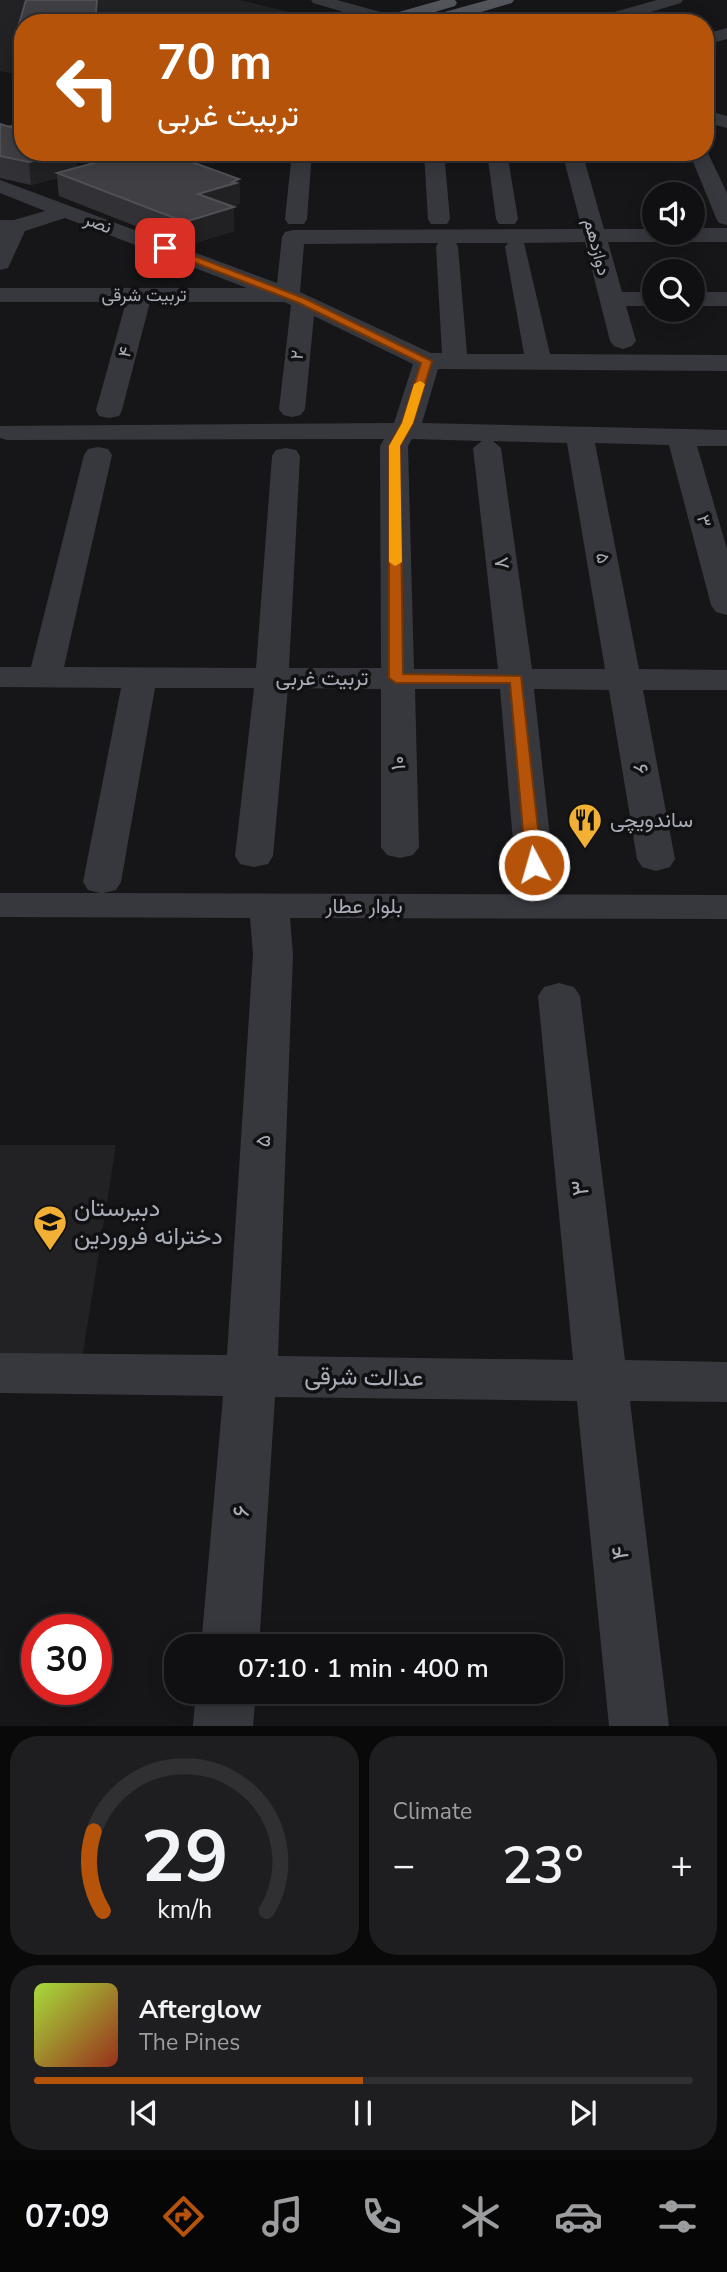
<!DOCTYPE html>
<meta charset="utf-8">
<style>
body{margin:0;font-family:"Nunito Sans",Vazirmatn,sans-serif;background:#1e1e20;color:#f1f3f6;height:100vh;display:flex;flex-direction:column;font-size:26px;white-space:nowrap}
*{box-sizing:border-box;margin:0}
p{font-size:23px;color:#9c9d9f}
.icon{flex:none;width:38px;height:38px;fill:none;stroke:currentColor;stroke-width:2;stroke-linecap:round;stroke-linejoin:round}
.map{position:relative;height:1726px;overflow:hidden}
.panel{display:flex;flex-direction:column;gap:10px;padding:10px;background:#09090a;flex:1}
.panel>*{flex:none}
.guide{position:absolute;left:14px;top:14px;width:700px;height:147px;border-radius:28px;box-shadow:0 4px 18px #0003,0 0 0 2px #303032;background:#b45309;color:#fff;overflow:hidden}
.tools{position:absolute;left:642px;top:182px;display:grid;gap:14px}
.tools a{display:grid;place-items:center;width:63px;height:63px;border-radius:50%;background:#101012;box-shadow:0 4px 18px #0003,0 0 0 2px #303032;font-size:35px}
.speed{position:absolute;left:21px;top:1614px;display:flex;gap:14px;font-size:35px;font-weight:700;text-align:center}
.speed>*{display:grid;place-content:center;width:91px;height:91px;border-radius:50%;background:#101012;box-shadow:0 4px 18px #0003,0 0 0 2px #303032;line-height:1}
.speed .limit{border:10px solid #d22;background:#fff;color:#111}
.pin{position:absolute;display:grid;place-items:center;width:60px;height:60px;color:#fff;margin:-30px;border-radius:14px;box-shadow:0 4px 10px #0006}
.me{position:absolute;width:77px;margin:-38px;rotate:354deg;stroke-linejoin:round;filter:drop-shadow(0 0 5px #0008)}
.turn{display:flex;align-items:center;gap:24px;height:147px;padding:0 28px;font-size:32px}
.turn .icon{width:91px;height:91px;stroke-width:2.5}
.turn b{display:block;font-size:49px;line-height:60px}
.big{font-size:52px;font-weight:600;line-height:1.1}
.panel .widget{flex:1;display:flex;flex-direction:column;justify-content:center;gap:10px;min-width:0;padding:0 24px;border-radius:28px;background:#1e1e20}
.panel .dial{align-items:center;gap:0}
.dial svg{height:182px;overflow:visible;fill:none;stroke:#303032;stroke-width:7;stroke-linecap:round;text-anchor:middle}
.dial text{fill:#f1f3f6;stroke:none}
.song{display:flex;align-items:center;gap:21px}
.cover{width:84px;height:84px;border-radius:10px;background:linear-gradient(135deg,hsl(80 70% 55%),hsl(10 70% 35%))}
.played{height:7px;border-radius:4px;background:linear-gradient(90deg,#b45309 50%,#303032 50%)}
.keys{display:flex;justify-content:space-around;direction:ltr}
.heat{display:flex;justify-content:space-between;align-items:center;font-size:38px;direction:ltr}
.panel .tiles{flex:1;display:grid;gap:10px;grid-template-columns:1fr 1fr}
.widget:last-child{grid-column:span 2}
.trip{position:absolute;left:164px;top:1634px;width:399px;height:70px;border-radius:28px;background:#101012;box-shadow:0 4px 18px #0003,0 0 0 2px #303032;font-weight:600;line-height:70px;text-align:center}
.tab-bar{display:flex;height:112px;justify-content:space-around;align-items:center;background:#060607;color:#9c9d9f}
.tab-bar .icon{width:49px;height:49px}
.tab-bar .current{color:#b45309}
.tab-bar b{font-size:32px;color:#f1f3f6}
.map>svg:first-child{display:block}
</style>
<div class="map">
<svg width="727" height="1726" viewBox="0 0 727 1726">
<rect width="100%" height="100%" fill="#161618"/>
<!-- built -->
<g fill="#222225">
<path d="M0 0H240L330 22 23 23V76L0 71Z"/>
<path d="M0 1145H116L82 1359H0Z"/>
</g>
<g fill="none" stroke-linecap="round" stroke-linejoin="round">
<!-- minor -->
<g fill="#37383d" fill-rule="evenodd">
<path d="M311 0H337L406 19 408 23H381L313 3Z"/>
<path d="M657 0H683L681 3 614 23H587L589 19Z"/>
<path d="M727 28V39L705 45V34Z"/>
<path d="M705 110 727 116V128L705 122Z"/>
<path d="M705 147 727 193V225L719 223 716 218 689 152H705Z"/>
<path d="M154 152H186L183 156 120 175 113 173 110 169 113 165Z"/>
<path d="M292 152H312L307 219 304 224H288L285 219Z"/>
<path d="M424 152H444L450 219 447 224H431L428 219Z"/>
<path d="M487 152H507L518 219 515 224H499L496 219Z"/>
<path d="M562 152H582L604 229H654V233H693V228H727V242H608L622 292H654V306H626L636 341 632 346 623 349 614 346 610 341 585 242 524 243 550 354 727 355V371L438 369 422 423 727 430V446H697L727 549V615L716 612 711 605 669 445 595 443 639 669 727 670V690H643L675 859 670 867 656 871 642 867 637 859 609 690 534 689 553 865 548 873 534 877 520 873 515 865 500 689H415L419 847 413 855 400 858 387 855 381 847V689L288 688 273 856 268 864 254 867 240 864 235 856 254 688H155L121 882 116 890 103 893 727 895V919L290 918 293 954 278 1356 573 1360 538 996 544 987 559 983 574 987 580 996 625 1360 727 1362V1402L630 1401 669 1726H609L577 1401 275 1397 259 1647H201L223 1396 0 1393V1353L227 1355 253 954 250 918 0 917V893H100L88 890 83 882 121 688 0 687V667H31L84 455 88 449 98 447 108 449 112 455 64 667 256 668 272 456 276 450 286 448 296 450 300 456 289 668H381L380 446 384 439 7 440 0 438V426L394 423 413 364 314 316 305 409 301 415 292 417 283 415 279 409 291 305 284 302H150L122 410 119 416 109 418 99 416 96 410 126 302H0V288H247L65 218 25 231 8 268 0 270V220H14L45 211 0 193V180L277 283 282 237 285 232 293 230 582 229ZM438 243 436 247 442 353H431L300 292 304 244ZM456 243H508L505 247 524 354H467L458 247ZM412 439 482 441 473 448 498 669H414L408 446ZM493 441 567 443 605 669H532L501 448Z"/>
<rect x="693" y="292" width="34" height="14"/>
<path d="M196 1692H256L253 1726H193Z"/>
</g>
<!-- major -->
<g fill="#53555c" fill-rule="evenodd">
<path d="M441 0H455L457 3 455 6 399 23H372L374 19Z"/>
<path d="M488 0H514L512 3 444 23H417L419 19Z"/>
<path d="M23 122V134L0 140V128Z"/>
</g>
</g>
<!-- wall -->
<path fill="#323236" d="M0 124 76 152 77 168 239 179 240 203 237 204V207L234 208V231L186 246 59 196 57 178 31 185 0 178Z"/>
<!-- shaded-wall -->
<g fill="#212124">
<path d="M97 0H99V4L98 23H95Z"/>
<path d="M23 30V47L19 48 17 31Z"/>
<path d="M64 152H76L78 172 57 173V178L31 185 29 162Z"/>
<path d="M239 179 240 203 237 204V207L234 208V231L186 246 185 222 198 194Z"/>
</g>
<!-- building -->
<g fill="#3f3f44" stroke="#4f5156" stroke-width="2">
<path d="M26 0H97L95 23 72 22 65 23H23V30L17 31Z"/>
<path d="M0 124 23 131V152H64L29 162 0 156Z"/>
<path d="M135 152H164L239 179 232 182 236 183 198 194 234 207 185 222 57 173Z"/>
</g>
<!-- route -->
<path fill="#b45309" stroke="#753606" stroke-width="2" d="M162 246H168L306 299 432 361 413 423 400 446 403 674 521 676 542 865 540 869 534 870 526 865 510 683H396L389 678V446L402 423 421 363 299 303 162 250Z"/>
<!-- slow -->
<path fill="#f59e0b" d="M420 381 425 384 413 423 400 446 402 562 395 566 389 562V446L402 423 414 384Z"/>
<!-- icons -->
<defs>
<g id="restaurant-pin" transform="scale(1.75)"><path d="M0 17L-7.5 6A9.5 9.5 0 1 1 7.5 6Z" fill="#f2b134" stroke="#111113"/><path d="M-5-6h1v4h1v-4h1v4h1v-4h1v5L-1.5 .5V6h-2V.5L-5-1ZM5-6V6H3V1.5H1.5Q1.5-4 5-6Z" fill="#111"/></g>
<g id="school-pin" transform="scale(1.75)"><path d="M0 17L-7.5 6A9.5 9.5 0 1 1 7.5 6Z" fill="#f2b134" stroke="#111113"/><path d="M0-5L7-2L0 1L-7-2ZM-4 1L0 2.5L4 1V4Q0 6-4 4Z" fill="#111"/></g>
</defs>
<g fill-rule="evenodd">
<use href="#restaurant-pin" x="585" y="820"/>
<use href="#school-pin" x="50" y="1222"/>
</g>
<g text-anchor="middle" dominant-baseline="central" stroke-width="7" stroke-linejoin="round" paint-order="stroke">
<!-- far-street labels -->
<g font-size="18" fill="#a8adb8" stroke="#111113">
<text transform="translate(98 223) rotate(21)">نصر</text>
<text transform="translate(597 247) rotate(75)">دوازدهم</text>
<text x="144" y="295">تربیت شرقی</text>
<text transform="translate(125 352) rotate(-75)">۴</text>
<text transform="translate(297 355) rotate(-84)">۲</text>
<text transform="translate(704 521) rotate(75)">۳</text>
<text transform="translate(603 558) rotate(79)">۵</text>
</g>
<!-- street labels -->
<g font-size="21" fill="#a8adb8" stroke="#111113">
<text transform="translate(502 563) rotate(83)">۷</text>
<text x="322" y="678">تربیت غربی</text>
<text transform="translate(398 763) rotate(-91)">۱۰</text>
<text transform="translate(641 769) rotate(81)">۶</text>
<text x="364" y="906">بلوار عطار</text>
<text transform="translate(263 1141) rotate(-87)">۵</text>
</g>
<!-- poi labels -->
<g font-size="21" fill="#a8adb8" stroke="#111113" text-anchor="start">
<text x="610" y="820">ساندویچی</text>
</g>
<!-- near-street labels -->
<g font-size="24" fill="#a8adb8" stroke="#111113">
<text transform="translate(580 1188) rotate(-96)">۳</text>
<text transform="translate(364 1377) rotate(1)">عدالت شرقی</text>
<text transform="translate(241 1511) rotate(-85)">۶</text>
<text transform="translate(620 1553) rotate(-96)">۴</text>
</g>
<!-- near-poi labels -->
<g font-size="24" fill="#a8adb8" stroke="#111113" text-anchor="start">
<text x="74" y="1208">دبیرستان<tspan x="74" dy="28">دخترانه فروردین</tspan></text>
</g>
</g>
</svg>
<div class="tools">
<a><svg class="icon" aria-label="sound" viewBox="0 0 24 24"><path d="M4 9h4l5-4v14l-5-4H4zM17 9q2 3 0 6"/></svg></a>
<a><svg class="icon" aria-label="search" viewBox="0 0 24 24"><circle cx="10" cy="10" r="6"/><path d="M15 15l6 6"/></svg></a>
</div>
<div class="speed"><div class="limit">30</div></div>
<div class="pin" style="left:165px;top:248px;background:#d93025"><svg class="icon" aria-label="arrive" viewBox="0 0 24 24"><path d="M6 21V4h12l-3 4 3 4H6"/></svg></div>
<svg class="me" style="left:534px;top:865px" viewBox="-20 -20 40 40"><circle r="17" fill="#b45309" stroke="#fff" stroke-width="3"/><path d="M0-11L8 9 0 5-8 9z" fill="#fff"/></svg>
<div class="trip">07:10 · 1 min · 400 m</div>
<div class="guide">
<div class="turn"><svg class="icon" aria-label="left" viewBox="0 0 24 24"><path d="M17 20v-9H6M10 6l-5 5 5 5"/></svg><div><b>70 m</b>تربیت غربی</div></div>
</div>
</div>
<section class="panel">
<div class="tiles">
<div class="widget dial"><svg viewBox="0 0 100 80">
<path d="M14 69A42 42 0 1 1 86 69"/>
<path d="M14 69A42 42 0 0 1 10 34" stroke="#b45309"/>
<text x="50" y="56" font-size="32" font-weight="700">29</text>
<text x="50" y="72" font-size="11">km/h</text>
</svg></div>
<div class="widget"><p>Climate</p>
<div class="heat"><a>−</a><b class="big">23°</b><a>+</a></div>
</div>
<div class="widget">
<div class="song"><i class="cover"></i><div><b>Afterglow</b><p>The Pines</p></div></div>
<div class="played"></div>
<div class="keys"><svg class="icon" aria-label="previous" viewBox="0 0 24 24"><path d="M18 5L8 12l10 7zM5 5v14"/></svg><svg class="icon" aria-label="pause" viewBox="0 0 24 24"><path d="M8 5v14M16 5v14"/></svg><svg class="icon" aria-label="next" viewBox="0 0 24 24"><path d="M6 5l10 7-10 7zM19 5v14"/></svg></div>
</div>
</div>
</section>
<nav class="tab-bar">
<b>07:09</b>
<svg class="icon current" aria-label="directions" viewBox="0 0 24 24"><path d="M12 3l9 9-9 9-9-9zM9 14v-3h6M13 9l2 2-2 2"/></svg>
<svg class="icon" aria-label="music" viewBox="0 0 24 24"><path d="M9 18V5l10-2v13"/><circle cx="6" cy="18" r="3"/><circle cx="16" cy="16" r="3"/></svg>
<svg class="icon" aria-label="phone" viewBox="0 0 24 24"><path d="M5 4h4l2 5-3 2q2 4 5 5l2-3 5 2v4C11 20 4 13 5 4z"/></svg>
<svg class="icon" aria-label="climate" viewBox="0 0 24 24"><path d="M12 3v18M4 7l16 10M4 17L20 7"/></svg>
<svg class="icon" aria-label="car" viewBox="0 0 24 24"><path d="M5 17H2v-5l4-1 3-4h7l3 4 3 1v5h-3M9 17h6M6 11h13"/><circle cx="7" cy="17" r="2"/><circle cx="17" cy="17" r="2"/></svg>
<svg class="icon" aria-label="filters" viewBox="0 0 24 24"><path d="M4 7h16M4 17h16"/><circle cx="9" cy="7" r="2"/><circle cx="15" cy="17" r="2"/></svg>
</nav>
